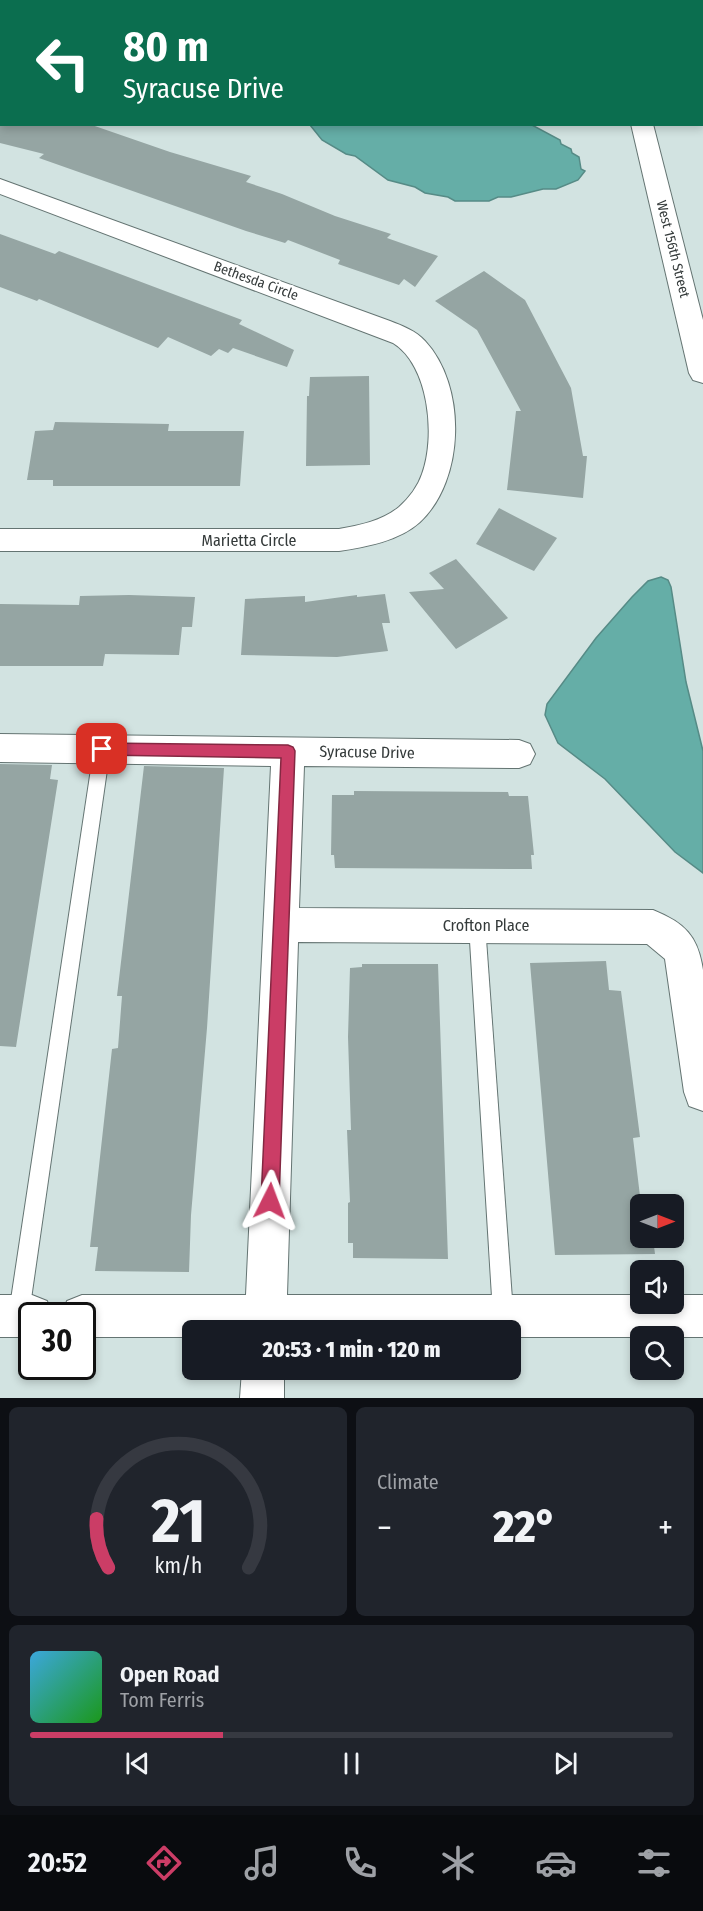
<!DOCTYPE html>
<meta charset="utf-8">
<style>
body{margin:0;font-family:"Fira Sans Condensed",sans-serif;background:#20242c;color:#f1f3f6;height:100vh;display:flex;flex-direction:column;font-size:22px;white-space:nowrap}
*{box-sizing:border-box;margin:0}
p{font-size:20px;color:#9ea1a6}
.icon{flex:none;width:33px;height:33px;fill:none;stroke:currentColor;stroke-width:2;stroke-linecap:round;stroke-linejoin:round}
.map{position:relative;height:1398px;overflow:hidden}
.drawer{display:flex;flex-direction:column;gap:9px;padding:9px;background:#0d0f14;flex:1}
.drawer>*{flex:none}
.hud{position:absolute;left:0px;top:0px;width:704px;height:126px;box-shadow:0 3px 9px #0003;background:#0b6e4f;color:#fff;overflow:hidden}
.needle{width:39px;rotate:90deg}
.controls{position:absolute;left:630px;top:1194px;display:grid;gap:12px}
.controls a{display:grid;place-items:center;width:54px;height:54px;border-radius:9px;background:#171b24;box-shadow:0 3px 9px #0003;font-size:30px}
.speed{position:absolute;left:18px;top:1302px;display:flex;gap:12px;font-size:30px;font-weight:700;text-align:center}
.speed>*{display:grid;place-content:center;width:78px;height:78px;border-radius:50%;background:#171b24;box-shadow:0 3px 9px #0003;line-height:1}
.speed .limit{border:3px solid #111;border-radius:9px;background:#fff;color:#111}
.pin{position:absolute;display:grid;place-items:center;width:51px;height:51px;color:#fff;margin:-26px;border-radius:12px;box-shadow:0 3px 9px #0006}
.me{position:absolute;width:66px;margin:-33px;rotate:3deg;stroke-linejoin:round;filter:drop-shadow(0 0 4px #0008)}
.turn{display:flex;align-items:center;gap:21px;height:126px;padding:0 24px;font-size:27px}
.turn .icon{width:78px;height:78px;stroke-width:2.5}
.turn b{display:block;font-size:42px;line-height:51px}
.big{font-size:45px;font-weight:800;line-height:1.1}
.drawer .widget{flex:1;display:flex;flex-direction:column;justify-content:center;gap:9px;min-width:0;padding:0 21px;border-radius:9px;background:#20242c}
.drawer .dial{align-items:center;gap:0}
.dial svg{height:156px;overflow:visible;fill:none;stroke:#363941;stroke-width:7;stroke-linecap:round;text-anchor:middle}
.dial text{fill:#f1f3f6;stroke:none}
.song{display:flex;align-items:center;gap:18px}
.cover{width:72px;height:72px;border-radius:9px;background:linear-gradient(135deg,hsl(200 70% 55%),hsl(120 70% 35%))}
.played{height:6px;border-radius:3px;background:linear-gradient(90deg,#cb3d66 30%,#363941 30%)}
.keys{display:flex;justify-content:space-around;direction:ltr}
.heat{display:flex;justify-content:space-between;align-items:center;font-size:33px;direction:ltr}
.drawer .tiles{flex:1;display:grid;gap:9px;grid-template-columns:1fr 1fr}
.widget:last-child{grid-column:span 2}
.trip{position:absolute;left:182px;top:1320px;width:339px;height:60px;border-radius:9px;background:#171b24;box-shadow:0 3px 9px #0003;font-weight:800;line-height:60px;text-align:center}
.dock{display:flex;height:96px;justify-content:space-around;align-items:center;background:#090b0e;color:#9ea1a6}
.dock .icon{width:42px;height:42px}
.dock .active{color:#cb3d66}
.dock b{font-size:27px;color:#f1f3f6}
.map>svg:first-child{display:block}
</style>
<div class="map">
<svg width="703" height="1398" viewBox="0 0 703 1398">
<rect width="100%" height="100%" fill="#d2e3e1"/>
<!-- water -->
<g fill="#65aea7" stroke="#568b86" stroke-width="1.5">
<path d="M0 0H492L493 1 2 2 0 48Z"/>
<path d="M310 125H532L560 140 561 144 571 149 572 153 579 157 581 169 585 171 578 180 556 189H543L511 197H498L489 201H455L448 197 425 193 415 187 388 180 355 156 346 154 322 140Z"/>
<path d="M661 577 668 580 671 587 686 682 703 751V873L675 852 605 779 558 743 545 715 547 704 596 638 632 597 648 581Z"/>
</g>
<!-- building -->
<g fill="#95a5a3">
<path d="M0 124H89L170 152 251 176 246 182 282 194 335 216 391 234 387 238 438 256 415 287 404 279 399 285 338 264 340 260 288 240 285 243 246 231 39 158 44 154 0 143Z"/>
<path d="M0 234 55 254 59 251 242 320 239 324 294 350 287 367 233 348 228 353 219 349 211 356 168 337 158 348 39 299 37 301 0 287Z"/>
<path d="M484 271 525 300 571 388 583 456H587L583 498 507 490 516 411H521L477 330 435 301Z"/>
<path d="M369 376 370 465 306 466 307 396H309L310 377Z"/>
<path d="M55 422 169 424 168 431H244L240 486H53V480H27L35 431 53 430Z"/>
<path d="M499 508 557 538 534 571 476 544Z"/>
<path d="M456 559 508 618 456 649 409 592 444 589 429 573Z"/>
<path d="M385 594 390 623H382L388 651 337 657 241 655 245 599 305 596V602L357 595V597Z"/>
<path d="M129 595 195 597 192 627H182L179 655 105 654 103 666H0V604L79 605 80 596Z"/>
<path d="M0 764 52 765 50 779 58 780 16 1047 0 1046Z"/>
<path d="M144 766 224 768 207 1028 191 1215 189 1272 95 1271 98 1247H90L112 1049 118 1048 122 996H117Z"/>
<path d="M354 791 508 792 509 796H528L534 855H531L532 869 335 868 334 855H331L332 795H354Z"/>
<path d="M606 961 609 990 621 991 640 1137 633 1138 640 1196H648L649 1204H640V1238H653L655 1254 555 1255 530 963Z"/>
<path d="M362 964H438L448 1259 353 1258V1243H348V1203L350 1202 347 1130H351L348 1037 350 968 362 967Z"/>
</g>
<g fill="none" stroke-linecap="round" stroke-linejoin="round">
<!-- service casing -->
<g stroke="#647472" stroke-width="2">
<g id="service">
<path d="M102 742 107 744 110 749 29 1313 26 1320 19 1323 12 1320 9 1313 94 749 97 744Z"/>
<path d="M477 917 483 919 485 925 513 1313 510 1320 503 1323 496 1320 493 1313 469 925 471 919Z"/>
</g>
</g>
<!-- minor casing -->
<g stroke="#647472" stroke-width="2">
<g id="minor">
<path d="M0 179 390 321C403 326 416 331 425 341 467 386 465 480 420 522 399 541 366 547 339 551H0V529H339C360 525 382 521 399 507 409 498 418 486 422 474 436 436 429 365 393 343L0 194Z"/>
<path d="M0 734 519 740 530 744 535 754 530 764 519 768 304 766 299 908 653 910C685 923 698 936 703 970V1111L689 1106 684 1092 665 959 647 944 298 942 287 1295H640V1304H674V1295H703V1337H510V1330H192V1337H82V1316H61L67 1301 82 1295H246L271 766 0 762Z"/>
<path d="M0 1295H32L47 1301 53 1316H32V1337H0Z"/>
<path d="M242 1370H284V1398H240Z"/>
</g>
</g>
<!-- tertiary casing -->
<g stroke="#647472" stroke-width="2">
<g id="tertiary">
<rect x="602" y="0" width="20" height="2"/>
<path d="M631 124H653L703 320V383L693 380 689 373Z"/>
</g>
</g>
<!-- service -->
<use href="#service" fill="#fff" fill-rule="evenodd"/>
<!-- minor -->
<use href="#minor" fill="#fff" fill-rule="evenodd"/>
<!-- tertiary -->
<use href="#tertiary" fill="#fff" fill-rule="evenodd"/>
</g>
<!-- route -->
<path fill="#cb3d66" stroke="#842842" stroke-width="1.5" d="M102 743 288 745 293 747 295 751 279 1201 276 1207 270 1210 264 1207 261 1201 281 758 102 755 97 754 95 749 97 745Z"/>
<g text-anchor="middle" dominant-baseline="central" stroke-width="5" stroke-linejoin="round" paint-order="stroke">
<!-- far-street labels -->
<g font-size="14" fill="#343a3a" stroke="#fff">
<text transform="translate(673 249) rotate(76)">West 156th Street</text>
<text transform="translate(256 281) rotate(20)">Bethesda Circle</text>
</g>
<!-- street labels -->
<g font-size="16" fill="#343a3a" stroke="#fff">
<text x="249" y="540">Marietta Circle</text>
<text transform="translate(367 752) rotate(1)">Syracuse Drive</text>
<text x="486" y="925">Crofton Place</text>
</g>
</g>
</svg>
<div class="controls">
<a><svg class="needle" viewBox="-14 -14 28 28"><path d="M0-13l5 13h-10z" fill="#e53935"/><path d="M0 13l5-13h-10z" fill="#9ea1a6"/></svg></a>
<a><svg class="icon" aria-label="sound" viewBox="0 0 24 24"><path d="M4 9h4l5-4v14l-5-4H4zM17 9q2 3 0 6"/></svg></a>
<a><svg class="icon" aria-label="search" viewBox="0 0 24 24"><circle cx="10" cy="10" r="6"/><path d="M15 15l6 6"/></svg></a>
</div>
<div class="speed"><div class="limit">30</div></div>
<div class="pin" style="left:102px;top:749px;background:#d93025"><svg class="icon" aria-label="arrive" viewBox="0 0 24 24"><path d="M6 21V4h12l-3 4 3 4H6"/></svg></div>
<svg class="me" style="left:270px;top:1201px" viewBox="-20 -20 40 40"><path d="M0-17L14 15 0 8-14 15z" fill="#cb3d66" stroke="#fff" stroke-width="4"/></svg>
<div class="trip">20:53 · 1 min · 120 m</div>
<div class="hud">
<div class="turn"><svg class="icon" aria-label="left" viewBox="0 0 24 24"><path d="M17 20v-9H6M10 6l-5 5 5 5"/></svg><div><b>80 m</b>Syracuse Drive</div></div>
</div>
</div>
<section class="drawer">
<div class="tiles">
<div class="widget dial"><svg viewBox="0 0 100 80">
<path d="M14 69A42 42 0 1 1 86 69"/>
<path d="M14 69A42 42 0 0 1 8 44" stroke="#cb3d66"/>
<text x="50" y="56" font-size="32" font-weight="700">21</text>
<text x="50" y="72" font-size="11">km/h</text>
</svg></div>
<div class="widget"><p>Climate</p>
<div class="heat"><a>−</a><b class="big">22°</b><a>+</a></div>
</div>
<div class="widget">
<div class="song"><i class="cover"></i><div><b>Open Road</b><p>Tom Ferris</p></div></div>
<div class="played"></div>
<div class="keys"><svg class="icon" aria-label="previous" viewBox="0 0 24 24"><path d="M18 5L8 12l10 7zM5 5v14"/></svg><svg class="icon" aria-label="pause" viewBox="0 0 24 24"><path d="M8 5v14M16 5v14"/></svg><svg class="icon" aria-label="next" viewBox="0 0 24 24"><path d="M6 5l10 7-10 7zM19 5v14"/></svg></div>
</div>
</div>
</section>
<nav class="dock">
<b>20:52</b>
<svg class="icon active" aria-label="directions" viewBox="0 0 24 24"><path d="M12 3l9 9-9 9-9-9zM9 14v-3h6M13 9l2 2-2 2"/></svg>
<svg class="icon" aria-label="music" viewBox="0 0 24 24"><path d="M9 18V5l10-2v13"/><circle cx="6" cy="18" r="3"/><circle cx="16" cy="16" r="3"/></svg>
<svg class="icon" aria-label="phone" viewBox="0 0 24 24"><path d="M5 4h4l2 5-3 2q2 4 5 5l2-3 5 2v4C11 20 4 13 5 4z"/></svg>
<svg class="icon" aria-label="climate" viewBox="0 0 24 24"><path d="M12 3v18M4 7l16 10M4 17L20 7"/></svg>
<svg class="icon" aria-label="car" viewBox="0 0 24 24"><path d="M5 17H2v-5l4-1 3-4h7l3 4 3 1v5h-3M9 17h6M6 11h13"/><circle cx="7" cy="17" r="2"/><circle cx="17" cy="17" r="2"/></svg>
<svg class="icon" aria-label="filters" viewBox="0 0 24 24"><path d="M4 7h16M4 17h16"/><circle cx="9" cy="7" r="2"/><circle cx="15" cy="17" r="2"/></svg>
</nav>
